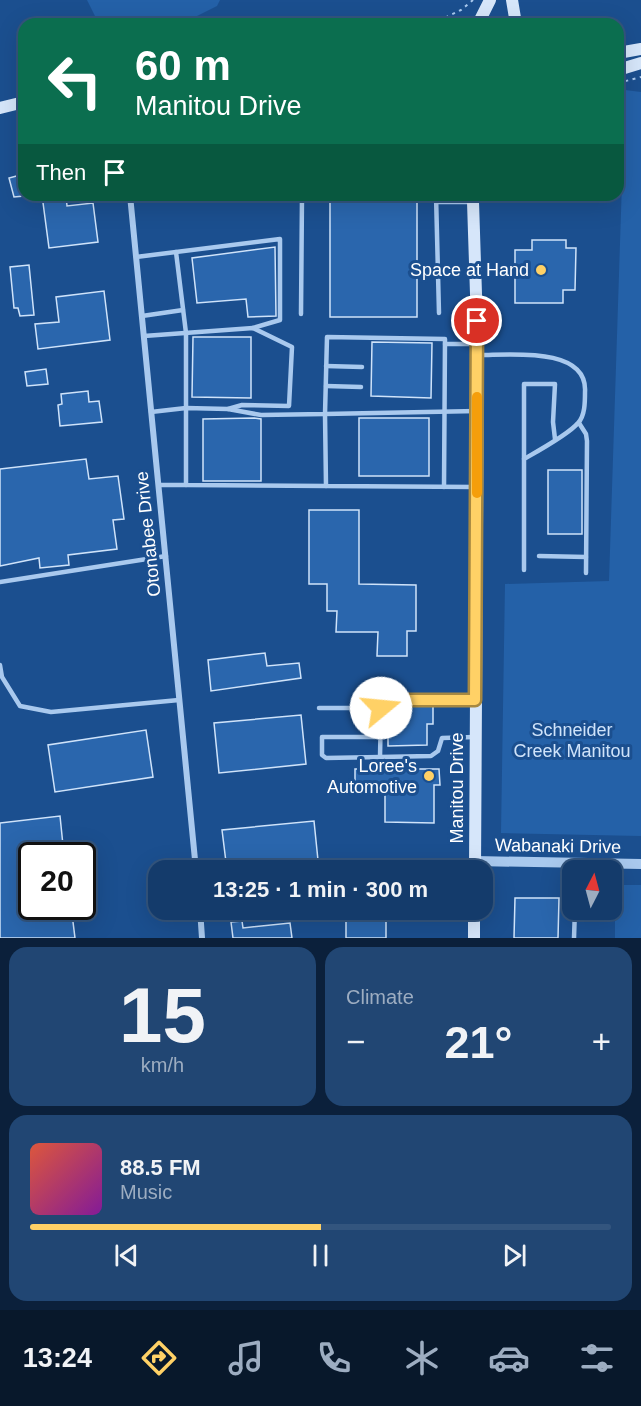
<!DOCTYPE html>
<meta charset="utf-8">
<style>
body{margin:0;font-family:Arial,sans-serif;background:#214673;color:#f1f3f6;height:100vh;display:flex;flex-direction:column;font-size:22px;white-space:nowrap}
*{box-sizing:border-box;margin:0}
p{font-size:20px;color:#9dadc1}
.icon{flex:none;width:33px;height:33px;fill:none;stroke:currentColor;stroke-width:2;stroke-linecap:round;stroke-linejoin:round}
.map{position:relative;height:938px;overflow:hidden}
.drawer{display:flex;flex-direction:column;gap:9px;padding:9px;background:#0b203b;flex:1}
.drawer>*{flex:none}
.hud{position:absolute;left:18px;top:18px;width:606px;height:183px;border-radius:18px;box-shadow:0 6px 24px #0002,0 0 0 2px #33557e;background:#0b6e4f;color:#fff;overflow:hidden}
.needle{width:39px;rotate:6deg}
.buttons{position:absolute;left:562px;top:860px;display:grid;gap:12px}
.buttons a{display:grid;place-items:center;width:60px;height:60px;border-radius:12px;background:#143b6b;box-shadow:0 6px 24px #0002,0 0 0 2px #33557e;font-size:30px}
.speed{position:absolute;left:18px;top:842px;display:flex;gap:12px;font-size:30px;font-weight:700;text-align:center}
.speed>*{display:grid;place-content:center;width:78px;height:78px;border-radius:50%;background:#143b6b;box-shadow:0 6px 24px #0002,0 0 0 2px #33557e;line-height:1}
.speed .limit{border:3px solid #111;border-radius:9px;background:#fff;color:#111}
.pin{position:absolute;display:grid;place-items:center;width:51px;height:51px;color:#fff;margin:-26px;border:3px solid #fff;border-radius:50%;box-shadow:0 2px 6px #0007}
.me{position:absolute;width:66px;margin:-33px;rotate:73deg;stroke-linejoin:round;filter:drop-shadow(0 0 4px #0008)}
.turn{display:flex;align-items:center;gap:21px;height:126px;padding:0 18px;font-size:27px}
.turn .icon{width:78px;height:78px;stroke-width:2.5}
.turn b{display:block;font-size:42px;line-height:51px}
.then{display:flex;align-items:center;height:57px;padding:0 18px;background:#0003;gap:12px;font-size:22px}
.big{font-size:45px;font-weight:600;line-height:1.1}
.drawer .card{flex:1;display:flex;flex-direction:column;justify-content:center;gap:9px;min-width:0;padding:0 21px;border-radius:18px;background:#214673}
.drawer .dial{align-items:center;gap:0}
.dial b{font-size:78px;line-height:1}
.song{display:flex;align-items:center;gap:18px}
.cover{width:72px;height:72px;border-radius:9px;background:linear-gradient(135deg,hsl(10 70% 55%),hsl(290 70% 35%))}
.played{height:6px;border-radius:3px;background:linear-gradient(90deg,#ffd166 50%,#33557e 50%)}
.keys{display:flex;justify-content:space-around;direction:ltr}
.heat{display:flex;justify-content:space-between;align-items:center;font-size:33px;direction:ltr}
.drawer .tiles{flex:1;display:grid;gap:9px;grid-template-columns:1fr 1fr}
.card:last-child{grid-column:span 2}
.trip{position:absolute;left:148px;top:860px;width:345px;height:60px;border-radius:18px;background:#143b6b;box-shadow:0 6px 24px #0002,0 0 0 2px #33557e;font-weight:600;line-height:60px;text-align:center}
.tabs{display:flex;height:96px;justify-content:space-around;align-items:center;background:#08182b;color:#9dadc1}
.tabs .icon{width:42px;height:42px}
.tabs .on{color:#ffd166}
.tabs b{font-size:27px;color:#f1f3f6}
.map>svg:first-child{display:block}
</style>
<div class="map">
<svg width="641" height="938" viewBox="0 0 641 938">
<rect width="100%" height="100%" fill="#1b4f8f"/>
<!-- green -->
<g fill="#2461a8">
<path d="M87 0H220L217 6 181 24H99Z"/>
<path d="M625 90 641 92V836L501 833 505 584 609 581Z"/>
<rect x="615" y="885" width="26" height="53"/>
</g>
<!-- building -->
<g fill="#2a66ad" stroke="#cfe3fa" stroke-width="1.5">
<path d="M24 174V196L14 197 9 178Z"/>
<path d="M42 195H66L67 206 93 203 98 242 49 248Z"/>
<rect x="330" y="195" width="87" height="122"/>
<path d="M532 240H566V248H576L575 290H563V303H515V250H532Z"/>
<path d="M275 247 276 316 248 317 246 299 197 303 192 258Z"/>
<path d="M29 265 34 315 20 316 18 308H14L10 267Z"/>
<path d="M104 291 110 340 38 349 35 324 59 322 56 297Z"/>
<path d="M193 337H251V398L192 397Z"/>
<path d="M372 342 432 343 431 398 371 396Z"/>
<path d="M46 369 48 384 27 386 25 372Z"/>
<path d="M88 391 89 402 99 401 102 422 60 426 58 405 62 404 61 394Z"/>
<path d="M254 418 261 419V481H203V419Z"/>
<rect x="359" y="418" width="70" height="58"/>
<path d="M86 459 89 479 118 476 124 519 113 520 117 549 68 555 69 565 40 568 39 558 0 566V469Z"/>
<rect x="548" y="470" width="34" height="64"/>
<path d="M309 510H359V584L416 585V631H407V656H377L378 632H336L337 611H327V584H309Z"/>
<path d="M265 653 267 666 299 663 301 678 211 691 208 660Z"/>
<path d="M433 705V724H427V745L388 746V706Z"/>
<path d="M301 715 306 764 219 773 214 723Z"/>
<path d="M146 730 153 777 55 792 48 745Z"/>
<path d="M355 769H439L440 785H434V823L385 822V786H355Z"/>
<path d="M60 816 64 855H32V906H71L75 938H0V823Z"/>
<path d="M314 821 319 870H227L222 830Z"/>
<path d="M515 898H559L558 938H514Z"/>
<rect x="346" y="909" width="40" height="29"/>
<path d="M242 921 243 928 290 923 292 938H233L231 922Z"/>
</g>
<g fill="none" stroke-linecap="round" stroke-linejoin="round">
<!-- path -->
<g stroke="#a9c9ee" stroke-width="2" stroke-dasharray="3 4.5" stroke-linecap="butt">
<path d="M432 24 461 10 473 0"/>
<path d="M618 83 641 77"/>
</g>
<!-- service -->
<g stroke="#a9c9ee" stroke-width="4.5">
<path d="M436 195 439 313"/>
<path d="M436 202H469"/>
<path d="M176 252 186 333V485L326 486"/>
<path d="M136 257 280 239V320L253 328"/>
<path d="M301 314 302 195"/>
<path d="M142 316 183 310"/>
<path d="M144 336 253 328 292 347 289 406 242 405 228 409 186 408 151 412"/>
<path d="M445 344H475"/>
<path d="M480 355C509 355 588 346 585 392 585 402 585 416 578 423 569 434 538 451 524 459V570"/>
<path d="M326 366 362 367"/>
<path d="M326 386 361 387"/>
<path d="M228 409 261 415 325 414 327 337 445 339 444 487"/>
<path d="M579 423 586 434 587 441 586 573"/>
<path d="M524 459V384H555L553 422 555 439"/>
<path d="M159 485H186"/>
<path d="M475 487 326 486 325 414 477 411"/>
<path d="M539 556 586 557"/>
<path d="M0 582 166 556"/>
<path d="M0 665 2 677 20 706 51 712 179 700"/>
<path d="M319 708H381"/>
<path d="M475 737 442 738 438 751 431 756 380 757 381 708 386 702 475 700"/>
<path d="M380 757 326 758 322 755V737H380"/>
<path d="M566 864 573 878"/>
<path d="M574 938 575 909"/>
</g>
<!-- minor -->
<g stroke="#a9c9ee" stroke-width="6">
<path d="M130 195 196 870"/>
<path d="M200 909 202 938"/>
</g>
<!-- tertiary -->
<path stroke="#a9c9ee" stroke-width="10" d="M475 861 641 864"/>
<!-- secondary -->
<g stroke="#d6e6fa" stroke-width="12">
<path d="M512 0 516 24"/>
<path d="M478 24 490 0"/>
<path d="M618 53 641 49"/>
<path d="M618 70 641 63"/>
<path d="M0 108 24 102"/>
<path d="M469 195 473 202 478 355 475 870"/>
<path d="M474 938V909"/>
</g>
</g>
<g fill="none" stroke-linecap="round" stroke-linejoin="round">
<!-- route casing -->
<g stroke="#a68842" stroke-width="15">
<path id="route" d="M381 708 389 700H475L477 321"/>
</g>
<!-- route -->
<use href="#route" stroke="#ffd166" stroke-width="10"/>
<!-- slow -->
<path stroke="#f59e0b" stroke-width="10" d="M477 493V397"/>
</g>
<!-- markers -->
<g fill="#ffd166" stroke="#1b4f8f" stroke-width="2">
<circle cx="541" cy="270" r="6"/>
<circle cx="429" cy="776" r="6"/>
</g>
<g text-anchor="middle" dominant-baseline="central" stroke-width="6" stroke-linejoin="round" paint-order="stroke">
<!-- poi labels -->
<g font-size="18" fill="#fff" stroke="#1b4f8f" text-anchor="end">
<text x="529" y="270">Space at Hand</text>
<text x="417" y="766">Loree's<tspan x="417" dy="21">Automotive</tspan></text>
</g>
<!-- street labels -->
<g font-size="18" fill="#fff" stroke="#1b4f8f">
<text transform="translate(148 534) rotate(-96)">Otonabee Drive</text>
<text transform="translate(457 788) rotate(-90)">Manitou Drive</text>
<text transform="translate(558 846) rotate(1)">Wabanaki Drive</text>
</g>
<!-- park labels -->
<g font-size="18" fill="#cfe3fa" stroke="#1b4f8f">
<text x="572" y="730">Schneider<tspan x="572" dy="21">Creek Manitou</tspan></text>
</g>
</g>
</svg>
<div class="buttons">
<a><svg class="needle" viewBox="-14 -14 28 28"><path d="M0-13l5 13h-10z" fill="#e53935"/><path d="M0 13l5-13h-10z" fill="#9dadc1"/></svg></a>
</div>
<div class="speed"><div class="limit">20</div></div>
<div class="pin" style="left:477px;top:321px;background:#d93025"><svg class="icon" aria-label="arrive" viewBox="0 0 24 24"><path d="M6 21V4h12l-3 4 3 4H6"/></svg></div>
<svg class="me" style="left:381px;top:708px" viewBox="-20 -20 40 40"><circle r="19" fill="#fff"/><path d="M0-13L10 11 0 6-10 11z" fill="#ffd166"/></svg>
<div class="trip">13:25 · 1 min · 300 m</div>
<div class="hud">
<div class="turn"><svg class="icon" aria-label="left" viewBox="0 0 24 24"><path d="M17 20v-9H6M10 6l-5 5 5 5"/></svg><div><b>60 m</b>Manitou Drive</div></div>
<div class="then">Then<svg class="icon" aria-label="arrive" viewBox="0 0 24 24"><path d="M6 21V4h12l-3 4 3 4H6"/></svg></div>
</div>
</div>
<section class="drawer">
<div class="tiles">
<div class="card dial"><b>15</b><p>km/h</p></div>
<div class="card"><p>Climate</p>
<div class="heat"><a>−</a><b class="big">21°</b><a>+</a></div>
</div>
<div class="card">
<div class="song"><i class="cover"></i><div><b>88.5 FM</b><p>Music</p></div></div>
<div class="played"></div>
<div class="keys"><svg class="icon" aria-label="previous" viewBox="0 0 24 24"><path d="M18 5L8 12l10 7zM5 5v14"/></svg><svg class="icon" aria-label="pause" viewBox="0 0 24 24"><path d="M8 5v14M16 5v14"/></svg><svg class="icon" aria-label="next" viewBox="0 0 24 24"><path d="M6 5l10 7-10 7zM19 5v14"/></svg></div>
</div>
</div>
</section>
<nav class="tabs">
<b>13:24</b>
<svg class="icon on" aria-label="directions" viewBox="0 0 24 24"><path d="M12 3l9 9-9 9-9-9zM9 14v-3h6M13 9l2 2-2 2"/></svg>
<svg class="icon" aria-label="music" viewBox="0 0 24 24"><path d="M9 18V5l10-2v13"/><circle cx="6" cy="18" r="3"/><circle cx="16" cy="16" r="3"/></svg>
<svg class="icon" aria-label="phone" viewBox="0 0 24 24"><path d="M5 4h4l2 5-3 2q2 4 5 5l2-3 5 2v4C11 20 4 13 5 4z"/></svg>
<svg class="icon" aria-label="climate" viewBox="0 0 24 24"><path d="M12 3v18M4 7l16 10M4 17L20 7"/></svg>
<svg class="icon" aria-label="car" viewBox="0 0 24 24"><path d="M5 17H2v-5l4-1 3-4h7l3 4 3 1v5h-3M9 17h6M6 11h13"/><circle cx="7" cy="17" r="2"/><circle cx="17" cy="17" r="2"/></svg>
<svg class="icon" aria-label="filters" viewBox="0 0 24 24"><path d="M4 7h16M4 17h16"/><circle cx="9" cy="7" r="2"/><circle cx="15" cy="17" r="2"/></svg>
</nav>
